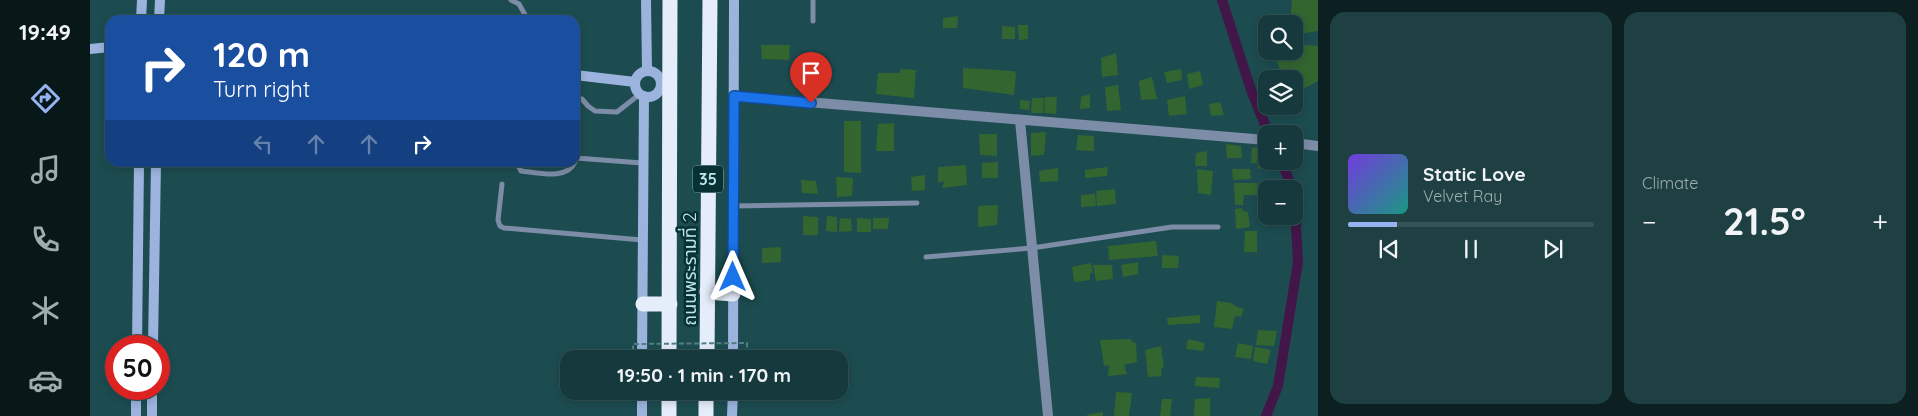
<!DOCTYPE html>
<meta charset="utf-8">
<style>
body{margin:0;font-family:Quicksand,"Noto Sans Thai",sans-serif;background:#1e4043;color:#f1f3f6;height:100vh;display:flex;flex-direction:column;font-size:19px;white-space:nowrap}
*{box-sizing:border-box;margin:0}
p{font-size:16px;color:#9dacaf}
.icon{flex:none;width:28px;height:28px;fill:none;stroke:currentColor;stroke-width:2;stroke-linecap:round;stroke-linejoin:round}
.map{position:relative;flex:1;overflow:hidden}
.drawer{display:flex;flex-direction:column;gap:12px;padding:12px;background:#0c1f21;width:600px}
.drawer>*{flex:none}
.guide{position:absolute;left:15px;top:15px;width:475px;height:152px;border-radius:15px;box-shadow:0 2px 8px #0003,0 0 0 1px #345356;background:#1a4fa0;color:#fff;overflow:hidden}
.controls{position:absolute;left:1168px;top:15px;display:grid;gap:10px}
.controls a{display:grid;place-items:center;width:45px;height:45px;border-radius:10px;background:#15393c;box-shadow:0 2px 8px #0003,0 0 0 1px #345356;font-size:25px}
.speed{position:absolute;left:15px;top:335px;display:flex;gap:10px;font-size:25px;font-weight:700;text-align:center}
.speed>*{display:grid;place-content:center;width:65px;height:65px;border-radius:50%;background:#15393c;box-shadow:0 2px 8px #0003,0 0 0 1px #345356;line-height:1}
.speed .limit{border:8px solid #d22;background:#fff;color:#111}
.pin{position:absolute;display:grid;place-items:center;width:42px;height:42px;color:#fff;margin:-51px -21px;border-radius:50% 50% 50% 0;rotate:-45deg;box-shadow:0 0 5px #0007}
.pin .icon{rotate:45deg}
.me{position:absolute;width:55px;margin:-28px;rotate:0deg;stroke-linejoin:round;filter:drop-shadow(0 0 4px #0008)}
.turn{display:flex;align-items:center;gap:18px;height:105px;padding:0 25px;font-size:22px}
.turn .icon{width:65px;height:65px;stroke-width:2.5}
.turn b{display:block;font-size:35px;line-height:42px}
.lanes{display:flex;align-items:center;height:48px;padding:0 25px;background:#0003;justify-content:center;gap:25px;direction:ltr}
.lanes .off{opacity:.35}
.big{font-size:38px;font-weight:700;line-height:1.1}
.drawer .card{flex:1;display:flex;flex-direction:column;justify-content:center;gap:8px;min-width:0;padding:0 18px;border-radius:15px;background:#1e4043}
.song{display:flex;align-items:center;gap:15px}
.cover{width:60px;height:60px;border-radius:8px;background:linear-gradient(135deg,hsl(260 70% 55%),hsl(170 70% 35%))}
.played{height:5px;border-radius:2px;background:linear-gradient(90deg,#95b2f1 20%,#345356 20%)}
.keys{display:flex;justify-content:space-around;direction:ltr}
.heat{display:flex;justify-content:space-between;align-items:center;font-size:28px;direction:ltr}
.drawer .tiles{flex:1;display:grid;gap:12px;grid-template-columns:repeat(2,1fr)}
.trip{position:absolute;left:470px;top:350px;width:288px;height:50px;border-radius:15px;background:#15393c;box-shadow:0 2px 8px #0003,0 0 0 1px #345356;font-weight:700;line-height:50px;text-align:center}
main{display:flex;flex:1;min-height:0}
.dock{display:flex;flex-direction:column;width:90px;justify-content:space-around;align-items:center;background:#081718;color:#9dacaf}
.dock .icon{width:35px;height:35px}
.dock .selected{color:#95b2f1}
.dock b{font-size:22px;color:#f1f3f6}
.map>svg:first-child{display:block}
</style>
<main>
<nav class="dock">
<b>19:49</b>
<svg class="icon selected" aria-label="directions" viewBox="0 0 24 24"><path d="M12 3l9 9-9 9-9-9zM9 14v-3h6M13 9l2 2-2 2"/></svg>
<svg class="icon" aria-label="music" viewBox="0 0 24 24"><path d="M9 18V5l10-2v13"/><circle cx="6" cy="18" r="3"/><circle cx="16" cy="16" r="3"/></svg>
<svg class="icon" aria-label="phone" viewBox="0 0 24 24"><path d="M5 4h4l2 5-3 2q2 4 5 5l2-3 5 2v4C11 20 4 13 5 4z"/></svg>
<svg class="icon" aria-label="climate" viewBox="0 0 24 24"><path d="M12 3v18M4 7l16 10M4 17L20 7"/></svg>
<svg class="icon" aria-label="car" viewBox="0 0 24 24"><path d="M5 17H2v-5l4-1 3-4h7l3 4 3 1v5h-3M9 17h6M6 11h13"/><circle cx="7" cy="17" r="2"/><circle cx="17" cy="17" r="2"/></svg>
</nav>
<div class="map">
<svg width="1228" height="416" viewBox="0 0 1228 416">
<rect width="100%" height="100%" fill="#1c4c50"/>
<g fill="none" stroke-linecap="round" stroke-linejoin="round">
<!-- canal -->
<g stroke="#421648" stroke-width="10">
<path d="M1132 0 1162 93 1179 134"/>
<path d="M1191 161 1203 189"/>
<path d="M1176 416 1188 386 1208 262 1204 190"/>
</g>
</g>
<!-- building -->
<g fill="#336530">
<path d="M1202 0H1228V31L1204 35V24H1200Z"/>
<path d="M868 16 867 28H853V18Z"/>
<path d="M928 25H938V39L929 40Z"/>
<path d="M912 26 925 27V39H912Z"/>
<path d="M1204 44 1228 46V81L1204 94V79H1194L1183 52 1204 51Z"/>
<path d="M671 45H700L699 60 672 59Z"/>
<path d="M1026 53 1028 75 1012 77 1011 58Z"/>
<path d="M873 68 924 71 926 74 924 95 873 88Z"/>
<path d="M811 69 826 70 824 98 786 94 788 73H809Z"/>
<path d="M1091 69 1092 80 1077 83 1074 72Z"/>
<path d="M1110 71 1113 85 1099 89 1097 74Z"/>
<path d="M1062 77 1067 99 1051 100 1049 81Z"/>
<path d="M1028 85 1031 110 1017 111 1015 87Z"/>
<path d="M1000 94V108L990 109 991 97Z"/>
<path d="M1095 96 1097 114 1079 116 1077 100Z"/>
<path d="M955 97H967L966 114 954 113Z"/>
<path d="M942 98H954L953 113H941Z"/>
<path d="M930 100 940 101 939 110 930 109Z"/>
<path d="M1130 102 1134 115 1121 116 1119 104Z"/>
<path d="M754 121H771V173L754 172Z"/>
<path d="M804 123V151H786L788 124Z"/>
<path d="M956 132 954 155 941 156V133Z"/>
<path d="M889 134H907V156L890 155Z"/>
<path d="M988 135 1004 136V151L986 150Z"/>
<path d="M1136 144 1151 146 1152 158H1137Z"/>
<path d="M1162 147 1176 149V161H1180L1181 167 1168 169 1167 163H1161Z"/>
<path d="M1117 151V166H1105L1106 153Z"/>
<path d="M908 162V178H892V163Z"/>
<path d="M876 165 877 185 852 188 855 181 848 183V167Z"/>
<path d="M1018 167 1017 176 995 178V170Z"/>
<path d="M968 168V181L950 182 949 171Z"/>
<path d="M1107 169 1123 171 1121 195 1108 193Z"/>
<path d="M1142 169H1160L1161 179 1143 180Z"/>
<path d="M835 175V190L822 191 821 177Z"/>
<path d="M746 177 763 178 762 196 747 197Z"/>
<path d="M711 180 726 181 728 194 712 193Z"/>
<path d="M1144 183H1167L1168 187H1180V189H1176V195H1154L1153 205H1145Z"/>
<path d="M1025 189 1026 204 1007 206 1006 191Z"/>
<path d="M1005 194 1006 206 991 207V195Z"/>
<path d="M908 205 907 225 888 227V206Z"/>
<path d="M1151 208 1153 211 1158 212 1160 227 1146 229 1145 209Z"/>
<path d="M713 216 728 217V235H713Z"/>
<path d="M737 216 747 217V232L736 231Z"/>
<path d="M750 218 761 219 762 231 749 232Z"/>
<path d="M767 218 781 219V232H767Z"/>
<path d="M783 218H799L798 229H783Z"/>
<path d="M1155 231H1167V252H1154Z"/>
<path d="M1066 241 1068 256 1019 260 1018 246Z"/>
<path d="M691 247V262L672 263V248Z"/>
<path d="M1072 255 1089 256 1088 268H1072Z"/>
<path d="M1048 262V274L1033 277 1031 265Z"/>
<path d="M1001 263 1003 273H1000V280L984 282 982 267Z"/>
<path d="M1003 265H1022L1023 279 1006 281Z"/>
<path d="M1127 301 1141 303 1147 307 1154 309 1151 317 1145 316 1142 329 1124 327Z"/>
<path d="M1110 315V323L1078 325 1077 318Z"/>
<path d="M1168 330 1187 331 1184 346 1166 345Z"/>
<path d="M1041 339 1042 342 1046 343 1047 362 1034 365 1037 374 1018 376 1019 365 1014 366 1010 340Z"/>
<path d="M1098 339 1115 343 1113 351 1096 349Z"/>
<path d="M1148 343 1163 346 1161 359 1145 357Z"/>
<path d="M1071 346 1074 367 1071 369 1072 376 1058 377 1055 350Z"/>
<path d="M1165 347 1181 350 1177 364 1163 361Z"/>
<path d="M1106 377 1130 378 1129 388 1105 386Z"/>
<path d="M1026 392 1042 393 1039 416H1024Z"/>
<path d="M1120 398V416H1104L1105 399Z"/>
<path d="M1072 399H1082L1080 416H1070Z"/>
<path d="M1013 412V416H997V415Z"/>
</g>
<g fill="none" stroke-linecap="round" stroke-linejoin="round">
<!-- lane -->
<g stroke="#7d8ca7" stroke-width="5">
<path d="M421 0 429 4 438 20"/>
<path d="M723 0V21"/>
<path d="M485 98 492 99 498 106 505 111 527 112 550 94"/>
<path d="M485 161 486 158 552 163"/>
<path d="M426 162 431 171C446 172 477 181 485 162"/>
<path d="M412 184 408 220 410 226 414 228 552 240"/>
<path d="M643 206 827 203"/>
<path d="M836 257 942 248 1082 227H1128"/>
</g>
<!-- street -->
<g stroke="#7d8ca7" stroke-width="10">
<path d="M644 96 1176 140"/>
<path d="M930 120 958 416"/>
<path d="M1204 143 1228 146"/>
</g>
<!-- secondary -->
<g stroke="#9cb3de" stroke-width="10">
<path d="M556 0 557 70"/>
<path d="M51 20 52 0"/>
<path d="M69 20 70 0"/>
<path d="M0 49 20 47"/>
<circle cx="558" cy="84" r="13"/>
<path d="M485 75 545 82"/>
<path d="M47 346 49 162"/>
<path d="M63 346 66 162"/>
<path d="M552 359 554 96"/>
<path d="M643 359 644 0"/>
<path d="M46 416V389"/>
<path d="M62 416V389"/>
<path d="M552 416V391"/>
<path d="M642 416 643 391"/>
</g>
<!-- highway -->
<g stroke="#e5ecfa" stroke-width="15">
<path d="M617 292 643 294"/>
<path d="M553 304H580"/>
<path d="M579 359 580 0"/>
<path d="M617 359 620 0"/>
<path d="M579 416V391"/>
<path d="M616 416V391"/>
</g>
<!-- path-bridge -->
<path stroke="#507e82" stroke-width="2" stroke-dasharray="5 2.5" stroke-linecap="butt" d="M543 358V344L657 343V358"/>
</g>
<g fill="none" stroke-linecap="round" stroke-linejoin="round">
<!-- route casing -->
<g stroke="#114b97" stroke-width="12">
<path id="route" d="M643 277 644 96 721 103"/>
</g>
<!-- route -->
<use href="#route" stroke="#1a73e8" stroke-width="9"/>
</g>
<g text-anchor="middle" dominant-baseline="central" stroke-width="5" stroke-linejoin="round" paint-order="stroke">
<!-- shield labels -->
<rect fill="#083134" stroke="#86afb3" stroke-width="1" x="603" y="165.5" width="30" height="27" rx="4"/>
<g font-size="16" font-weight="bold" fill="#bce5e9">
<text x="618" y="179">35</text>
</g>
<!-- street labels -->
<g font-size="18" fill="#bce5e9" stroke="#083134">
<text transform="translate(599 269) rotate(-90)">ถนนพระรามที่ 2</text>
</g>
</g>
</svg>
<div class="controls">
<a><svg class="icon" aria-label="search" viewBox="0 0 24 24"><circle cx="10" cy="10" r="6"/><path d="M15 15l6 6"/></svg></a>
<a><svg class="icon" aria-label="layers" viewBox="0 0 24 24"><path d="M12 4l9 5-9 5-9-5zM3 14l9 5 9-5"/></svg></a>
<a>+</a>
<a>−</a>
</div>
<div class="speed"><div class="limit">50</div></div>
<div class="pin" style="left:721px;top:103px;background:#d93025"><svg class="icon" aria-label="arrive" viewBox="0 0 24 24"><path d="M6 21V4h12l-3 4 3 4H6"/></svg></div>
<svg class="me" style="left:643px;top:277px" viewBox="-20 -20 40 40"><path d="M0-17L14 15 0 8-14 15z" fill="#1a73e8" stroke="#fff" stroke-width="4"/></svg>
<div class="trip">19:50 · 1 min · 170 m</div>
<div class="guide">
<div class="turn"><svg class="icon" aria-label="right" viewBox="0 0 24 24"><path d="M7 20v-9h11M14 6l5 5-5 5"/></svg><div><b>120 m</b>Turn right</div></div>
<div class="lanes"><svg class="icon off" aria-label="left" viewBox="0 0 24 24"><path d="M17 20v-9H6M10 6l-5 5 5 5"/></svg><svg class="icon off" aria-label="ahead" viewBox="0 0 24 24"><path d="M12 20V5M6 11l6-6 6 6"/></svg><svg class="icon off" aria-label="ahead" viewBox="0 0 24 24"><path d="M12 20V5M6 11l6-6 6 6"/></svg><svg class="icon" aria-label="right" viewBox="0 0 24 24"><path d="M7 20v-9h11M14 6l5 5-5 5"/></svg></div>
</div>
</div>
<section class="drawer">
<div class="tiles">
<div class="card">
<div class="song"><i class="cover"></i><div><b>Static Love</b><p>Velvet Ray</p></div></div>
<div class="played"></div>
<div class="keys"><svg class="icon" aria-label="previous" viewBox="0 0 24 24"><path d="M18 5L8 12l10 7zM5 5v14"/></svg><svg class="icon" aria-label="pause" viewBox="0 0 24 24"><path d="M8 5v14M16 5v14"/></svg><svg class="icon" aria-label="next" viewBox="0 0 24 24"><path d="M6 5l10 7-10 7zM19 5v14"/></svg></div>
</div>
<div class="card"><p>Climate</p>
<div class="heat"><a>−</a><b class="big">21.5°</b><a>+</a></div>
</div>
</div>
</section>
</main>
